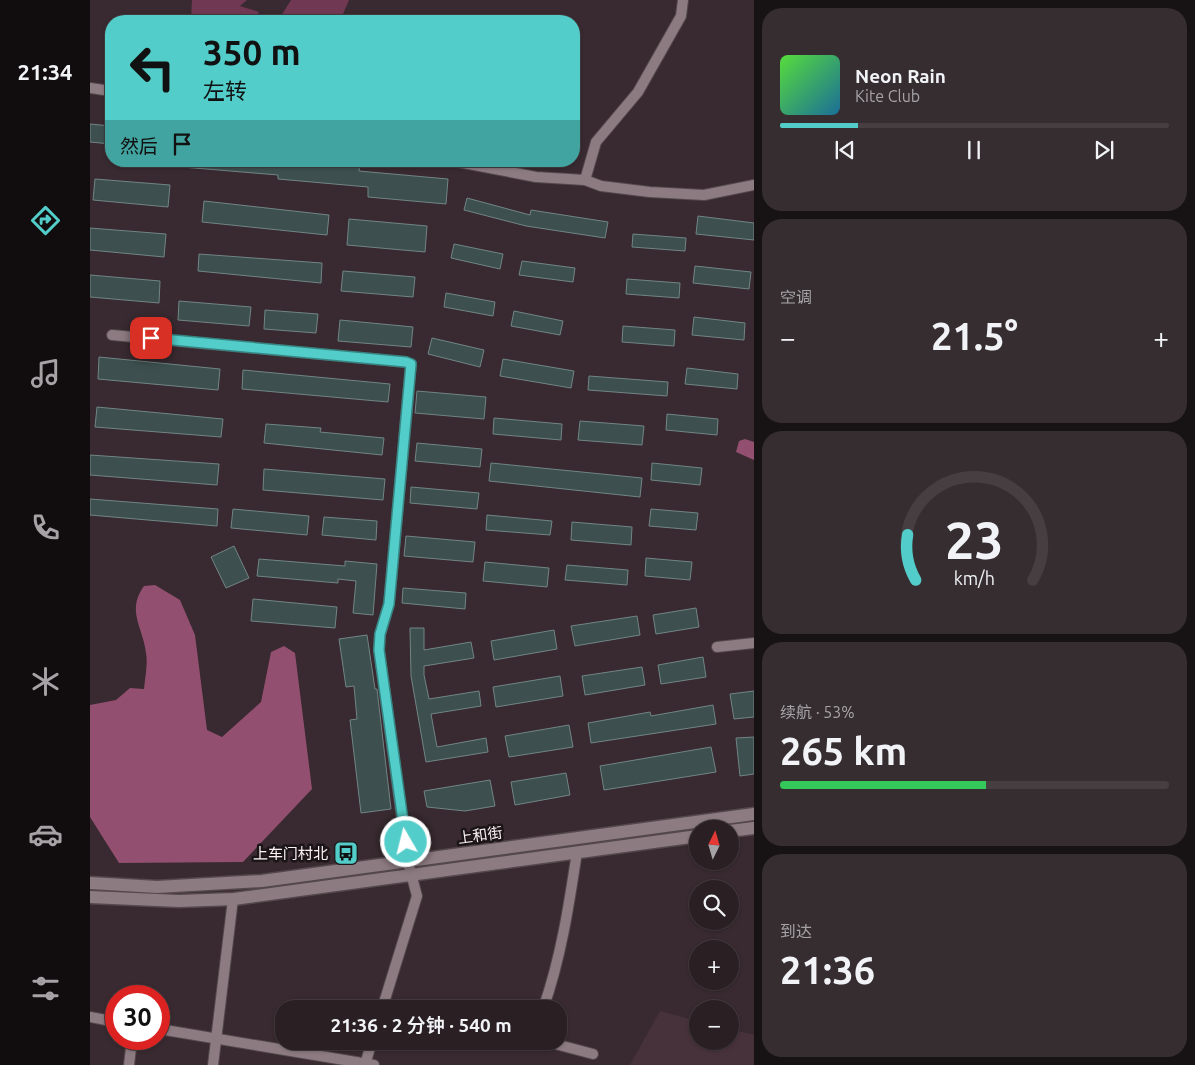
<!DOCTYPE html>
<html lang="zh">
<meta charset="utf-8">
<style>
body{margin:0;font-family:Ubuntu,"Noto Sans SC",sans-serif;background:#362d31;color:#f1f3f6;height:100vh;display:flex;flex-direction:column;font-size:19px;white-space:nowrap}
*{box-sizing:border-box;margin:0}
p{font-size:16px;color:#a5a3a6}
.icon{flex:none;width:28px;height:28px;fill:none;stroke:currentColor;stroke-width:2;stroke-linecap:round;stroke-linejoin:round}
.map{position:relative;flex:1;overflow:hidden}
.drawer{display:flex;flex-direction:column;gap:8px;padding:8px;background:#171214;width:441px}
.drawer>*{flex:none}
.hud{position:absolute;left:15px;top:15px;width:475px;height:152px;border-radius:20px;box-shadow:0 1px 4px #0004,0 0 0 1px #463e41;background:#53cdc9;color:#111;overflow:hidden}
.needle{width:32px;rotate:5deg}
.buttons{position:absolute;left:599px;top:820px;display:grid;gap:10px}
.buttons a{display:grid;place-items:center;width:50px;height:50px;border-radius:50%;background:#2a2024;box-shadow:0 1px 4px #0004,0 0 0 1px #463e41;font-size:25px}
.speed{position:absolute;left:15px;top:985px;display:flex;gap:10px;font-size:25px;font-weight:700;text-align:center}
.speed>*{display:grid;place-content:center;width:65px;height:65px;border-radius:50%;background:#2a2024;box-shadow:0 1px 4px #0004,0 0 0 1px #463e41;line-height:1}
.speed .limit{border:8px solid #d22;background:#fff;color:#111}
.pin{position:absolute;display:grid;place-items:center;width:42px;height:42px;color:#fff;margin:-21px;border-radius:10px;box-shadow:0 2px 8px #0006}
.me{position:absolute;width:55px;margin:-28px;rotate:352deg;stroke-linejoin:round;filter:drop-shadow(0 0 4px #0008)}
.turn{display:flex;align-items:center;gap:18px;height:105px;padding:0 15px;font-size:22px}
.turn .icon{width:65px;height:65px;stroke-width:2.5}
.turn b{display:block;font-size:35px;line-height:42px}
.then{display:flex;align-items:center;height:48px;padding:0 15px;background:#0003;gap:10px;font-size:19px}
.big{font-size:38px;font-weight:600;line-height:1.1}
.drawer .card{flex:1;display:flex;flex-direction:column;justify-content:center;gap:8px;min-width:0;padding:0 18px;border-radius:20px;background:#362d31}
.drawer .dial{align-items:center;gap:0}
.dial svg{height:130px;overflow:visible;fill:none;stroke:#463e41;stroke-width:7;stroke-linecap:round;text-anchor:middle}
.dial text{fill:#f1f3f6;stroke:none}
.song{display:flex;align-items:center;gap:15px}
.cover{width:60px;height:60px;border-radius:8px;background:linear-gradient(135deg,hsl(110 70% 55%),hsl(200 70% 35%))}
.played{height:5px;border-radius:2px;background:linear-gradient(90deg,#53cdc9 20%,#463e41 20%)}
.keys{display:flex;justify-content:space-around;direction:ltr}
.heat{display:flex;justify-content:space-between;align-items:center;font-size:28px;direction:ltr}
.charge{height:8px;border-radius:4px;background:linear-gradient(90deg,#34c759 53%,#463e41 0)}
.trip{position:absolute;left:185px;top:1000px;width:292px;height:50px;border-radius:20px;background:#2a2024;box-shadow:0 1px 4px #0004,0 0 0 1px #463e41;font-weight:600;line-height:50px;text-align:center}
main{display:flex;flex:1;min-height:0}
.tab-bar{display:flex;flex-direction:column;width:90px;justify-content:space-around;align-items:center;background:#110d0e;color:#a5a3a6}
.tab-bar .icon{width:35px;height:35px}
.tab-bar .current{color:#53cdc9}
.tab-bar b{font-size:22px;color:#f1f3f6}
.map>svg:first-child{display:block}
</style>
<main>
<nav class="tab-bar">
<b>21:34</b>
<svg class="icon current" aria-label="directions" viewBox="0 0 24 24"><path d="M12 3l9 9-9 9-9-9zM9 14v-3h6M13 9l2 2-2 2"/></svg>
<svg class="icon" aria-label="music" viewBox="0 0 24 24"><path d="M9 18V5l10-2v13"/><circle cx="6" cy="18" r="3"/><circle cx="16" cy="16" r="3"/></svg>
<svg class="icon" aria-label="phone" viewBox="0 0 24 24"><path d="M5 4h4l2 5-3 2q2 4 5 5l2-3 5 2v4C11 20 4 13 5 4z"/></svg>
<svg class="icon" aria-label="climate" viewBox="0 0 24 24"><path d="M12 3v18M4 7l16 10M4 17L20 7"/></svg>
<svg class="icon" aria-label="car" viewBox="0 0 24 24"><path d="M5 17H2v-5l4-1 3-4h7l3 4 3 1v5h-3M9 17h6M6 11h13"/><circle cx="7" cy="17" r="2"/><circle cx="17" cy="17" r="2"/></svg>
<svg class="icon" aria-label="filters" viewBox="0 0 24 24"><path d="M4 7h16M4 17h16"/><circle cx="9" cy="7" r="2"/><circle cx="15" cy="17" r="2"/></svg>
</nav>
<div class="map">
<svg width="664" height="1065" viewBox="0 0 664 1065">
<rect width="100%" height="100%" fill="#382a30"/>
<!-- built -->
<path fill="#47323b" d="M570 1011 607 1021 608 1041H640V1029L664 1035V1065H540Z"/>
<!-- green -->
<g fill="#713853">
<path d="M102 0H157L150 6 169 12 164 21H101Z"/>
<path d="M201 0H259L250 21H188Z"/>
</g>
<!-- water -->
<g fill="#934f6f">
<path d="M655 439 664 442V460L646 452 649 441Z"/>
<path d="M65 585 90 600 105 635 117 730 132 737 171 702 181 652 194 646 205 653 222 789 153 862 29 863 0 817V705L26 700 40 688 54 689C55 678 58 664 56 653 53 627 36 611 54 586Z"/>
</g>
<!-- building -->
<g fill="#3d504f" stroke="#718584">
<path d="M0 124 21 126V144L0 142Z"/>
<path d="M92 161H270L269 171 358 179 356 204 278 197V187L188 179V175L92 167Z"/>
<path d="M5 179 80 185 78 207 3 200Z"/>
<path d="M377 198 440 215 441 210 518 222 515 238 436 226 374 210Z"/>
<path d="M114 201 239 215 237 235 112 222Z"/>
<path d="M608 216 664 223V240L606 234Z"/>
<path d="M259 219 337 226 335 252 257 245Z"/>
<path d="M0 228 76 234 74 257 0 250Z"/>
<path d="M543 234 596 238 595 251 542 247Z"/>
<path d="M364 244 413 254 410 269 361 258Z"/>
<path d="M109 254 232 263 231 283 108 271Z"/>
<path d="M432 261 485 268 483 282 429 275Z"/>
<path d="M605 266 661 272 659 289 603 283Z"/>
<path d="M253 271 325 277 323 297 251 291Z"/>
<path d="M0 275 70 281 69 303 0 297Z"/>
<path d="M537 279 590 283 589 298 536 294Z"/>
<path d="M356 293 405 302 403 316 354 307Z"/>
<path d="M89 301 161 307 159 326 88 320Z"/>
<path d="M175 310 228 314 226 333 174 329Z"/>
<path d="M424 311 473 321 470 335 421 326Z"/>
<path d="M604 317 655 323 654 340 602 335Z"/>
<path d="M250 320 323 327 321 347 248 341Z"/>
<path d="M533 326 585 330 584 346 532 342Z"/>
<path d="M342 338 394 350 390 367 338 354Z"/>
<path d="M9 357 130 369 128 390 8 379Z"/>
<path d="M413 359 484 371 481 388 410 376Z"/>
<path d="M597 368 648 374 647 389 595 384Z"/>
<path d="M153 370 300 384 298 402 152 389Z"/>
<path d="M499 376 578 382 577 396 498 390Z"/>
<path d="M327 391 396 397 394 419 325 413Z"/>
<path d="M7 407 133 419 131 437 5 427Z"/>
<path d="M577 414 628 419 627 435 576 430Z"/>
<path d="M404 418 472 424 471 440 403 434Z"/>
<path d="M490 421 554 426 552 445 488 440Z"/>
<path d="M176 424 231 428 230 432 294 438 292 455 174 443Z"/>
<path d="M327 443 392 449 390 467 325 461Z"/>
<path d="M0 455 129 464 127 485 0 475Z"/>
<path d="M401 463 552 478 550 497 399 481Z"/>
<path d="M562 463 612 468 610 485 561 480Z"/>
<path d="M174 469 295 479 293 500 173 490Z"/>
<path d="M321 487 389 493 387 509 320 503Z"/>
<path d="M0 499 128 509 127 526 0 515Z"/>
<path d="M143 509 219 516 217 535 141 528Z"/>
<path d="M561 509 608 513 606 530 559 526Z"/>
<path d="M397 515 462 521 460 535 396 530Z"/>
<path d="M234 517 287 521 286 540 232 535Z"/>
<path d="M482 522 542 527 541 545 481 540Z"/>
<path d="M316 536 385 542 383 562 314 556Z"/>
<path d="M144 546 159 578 136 588 121 557Z"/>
<path d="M556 558 602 562 600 580 555 576Z"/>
<path d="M169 559 255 566V561L287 564 283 615 263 613 266 581 248 579V583L167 576Z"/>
<path d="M395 562 459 568 457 587 393 581Z"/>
<path d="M477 565 538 570 537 585 475 580Z"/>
<path d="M313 588 376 593 375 609 312 603Z"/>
<path d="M163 599 247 607 245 628 161 621Z"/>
<path d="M606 608 609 627 566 634 563 615Z"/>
<path d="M547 616 550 635 485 646 481 626Z"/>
<path d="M320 628H334V650L381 642 384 658 334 666V675L339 699 389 691 391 706 341 714 347 747 396 738 398 752 336 762 321 676Z"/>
<path d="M464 630 467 649 404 660 401 641Z"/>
<path d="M277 635 285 689H287L301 809 271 813 260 720 267 719 264 686 256 687 249 639Z"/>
<path d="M613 657 616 677 571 684 568 665Z"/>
<path d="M552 667 555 685 495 695 492 676Z"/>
<path d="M470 676 473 696 406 707 403 687Z"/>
<path d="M664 691V717L644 719 640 694Z"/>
<path d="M623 705 626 724 501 743 498 723 560 712 561 716Z"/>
<path d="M479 725 483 747 419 757 415 736Z"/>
<path d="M664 737V774L650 776 646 738Z"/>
<path d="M621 747 626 772 514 790 510 766Z"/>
<path d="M476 773 480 795 425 805 421 782Z"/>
<path d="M400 780 405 806 375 811 337 807 334 791Z"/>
</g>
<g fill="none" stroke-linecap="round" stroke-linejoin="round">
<!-- minor casing -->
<g stroke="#54484d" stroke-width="12">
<g id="minor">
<path d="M0 88 21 91"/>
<path d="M363 161 446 177 495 180 511 186 560 192 614 195 664 185"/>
<path d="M495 180 506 142 548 92 591 16 593 0"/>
<path d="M22 335 316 362 321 364 299 604 290 635 289 650 318 862 327 896 292 1009"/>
<path d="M627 647 664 643"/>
<path d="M294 1004 313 1009"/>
<path d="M453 1009C471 958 479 905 487 852"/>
<path d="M0 1017 26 1022"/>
<path d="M69 1029 284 1065"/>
<path d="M454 1041 503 1054"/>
<path d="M39 1065 42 1039"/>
<path d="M123 1065 143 899"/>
<path d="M275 1065 282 1041"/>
</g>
</g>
<!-- tertiary casing -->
<g stroke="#54484d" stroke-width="15">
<g id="tertiary">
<path d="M640 831 664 828"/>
<path d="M0 883 67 887 172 881 664 814"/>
<path d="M0 897 89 901 144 899 608 836"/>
</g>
</g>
<!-- minor -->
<use href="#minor" stroke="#8d7b82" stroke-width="10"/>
<!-- tertiary -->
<use href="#tertiary" stroke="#8d7b82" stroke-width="12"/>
</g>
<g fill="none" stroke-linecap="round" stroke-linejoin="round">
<!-- route casing -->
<g stroke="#368583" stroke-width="12">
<path id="route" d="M61 338 316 362 321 364 299 604 290 634 289 650 316 842"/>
</g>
<!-- route -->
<use href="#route" stroke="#53cdc9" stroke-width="9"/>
</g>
<!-- icons -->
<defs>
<g id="bus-square" transform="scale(1.25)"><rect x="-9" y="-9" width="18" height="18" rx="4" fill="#53cdc9" stroke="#1b1517"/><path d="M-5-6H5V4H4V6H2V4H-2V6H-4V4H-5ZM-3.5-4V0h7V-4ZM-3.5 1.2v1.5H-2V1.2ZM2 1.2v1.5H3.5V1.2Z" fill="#111"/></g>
</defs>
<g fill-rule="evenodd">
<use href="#bus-square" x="256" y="853"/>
</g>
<g text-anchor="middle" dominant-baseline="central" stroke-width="5" stroke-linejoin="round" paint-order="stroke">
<!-- street labels -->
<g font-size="15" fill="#fbf1f5" stroke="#1b1517">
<text transform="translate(390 835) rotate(-8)">上和街</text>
</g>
<!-- poi labels -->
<g font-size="15" fill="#fbf1f5" stroke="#1b1517" text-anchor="end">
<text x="238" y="853">上车门村北</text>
</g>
</g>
</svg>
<div class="buttons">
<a><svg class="needle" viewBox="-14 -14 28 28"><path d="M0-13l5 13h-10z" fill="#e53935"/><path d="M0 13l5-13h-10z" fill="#a5a3a6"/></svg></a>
<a><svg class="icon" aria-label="search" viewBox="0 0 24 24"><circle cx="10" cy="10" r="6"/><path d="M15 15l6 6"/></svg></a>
<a>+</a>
<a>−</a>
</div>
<div class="speed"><div class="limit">30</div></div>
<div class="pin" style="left:61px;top:338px;background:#d93025"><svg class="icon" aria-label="arrive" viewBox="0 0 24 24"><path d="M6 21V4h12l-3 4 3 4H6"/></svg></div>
<svg class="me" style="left:316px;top:842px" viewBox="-20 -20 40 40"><circle r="17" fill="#53cdc9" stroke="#fff" stroke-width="3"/><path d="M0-11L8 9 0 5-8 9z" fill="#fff"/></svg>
<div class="trip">21:36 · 2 分钟 · 540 m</div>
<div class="hud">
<div class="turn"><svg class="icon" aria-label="left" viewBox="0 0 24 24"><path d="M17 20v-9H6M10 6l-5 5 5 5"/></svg><div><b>350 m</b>左转</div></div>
<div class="then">然后<svg class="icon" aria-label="arrive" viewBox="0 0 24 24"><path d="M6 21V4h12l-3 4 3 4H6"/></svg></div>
</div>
</div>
<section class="drawer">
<div class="card">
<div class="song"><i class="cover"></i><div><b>Neon Rain</b><p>Kite Club</p></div></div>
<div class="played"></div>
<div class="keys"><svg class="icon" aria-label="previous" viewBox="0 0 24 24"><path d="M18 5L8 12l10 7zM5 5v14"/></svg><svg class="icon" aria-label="pause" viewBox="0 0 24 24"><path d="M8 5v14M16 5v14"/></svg><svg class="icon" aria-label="next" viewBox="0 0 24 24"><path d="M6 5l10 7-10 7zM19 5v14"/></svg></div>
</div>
<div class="card"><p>空调</p>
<div class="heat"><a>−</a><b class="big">21.5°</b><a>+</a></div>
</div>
<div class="card dial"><svg viewBox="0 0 100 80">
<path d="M14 69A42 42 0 1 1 86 69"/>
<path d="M14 69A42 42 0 0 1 9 41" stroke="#53cdc9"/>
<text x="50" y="56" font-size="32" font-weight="700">23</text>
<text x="50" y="72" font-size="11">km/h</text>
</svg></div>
<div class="card"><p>续航 · 53%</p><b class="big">265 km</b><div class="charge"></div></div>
<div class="card"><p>到达</p><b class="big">21:36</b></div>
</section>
</main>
